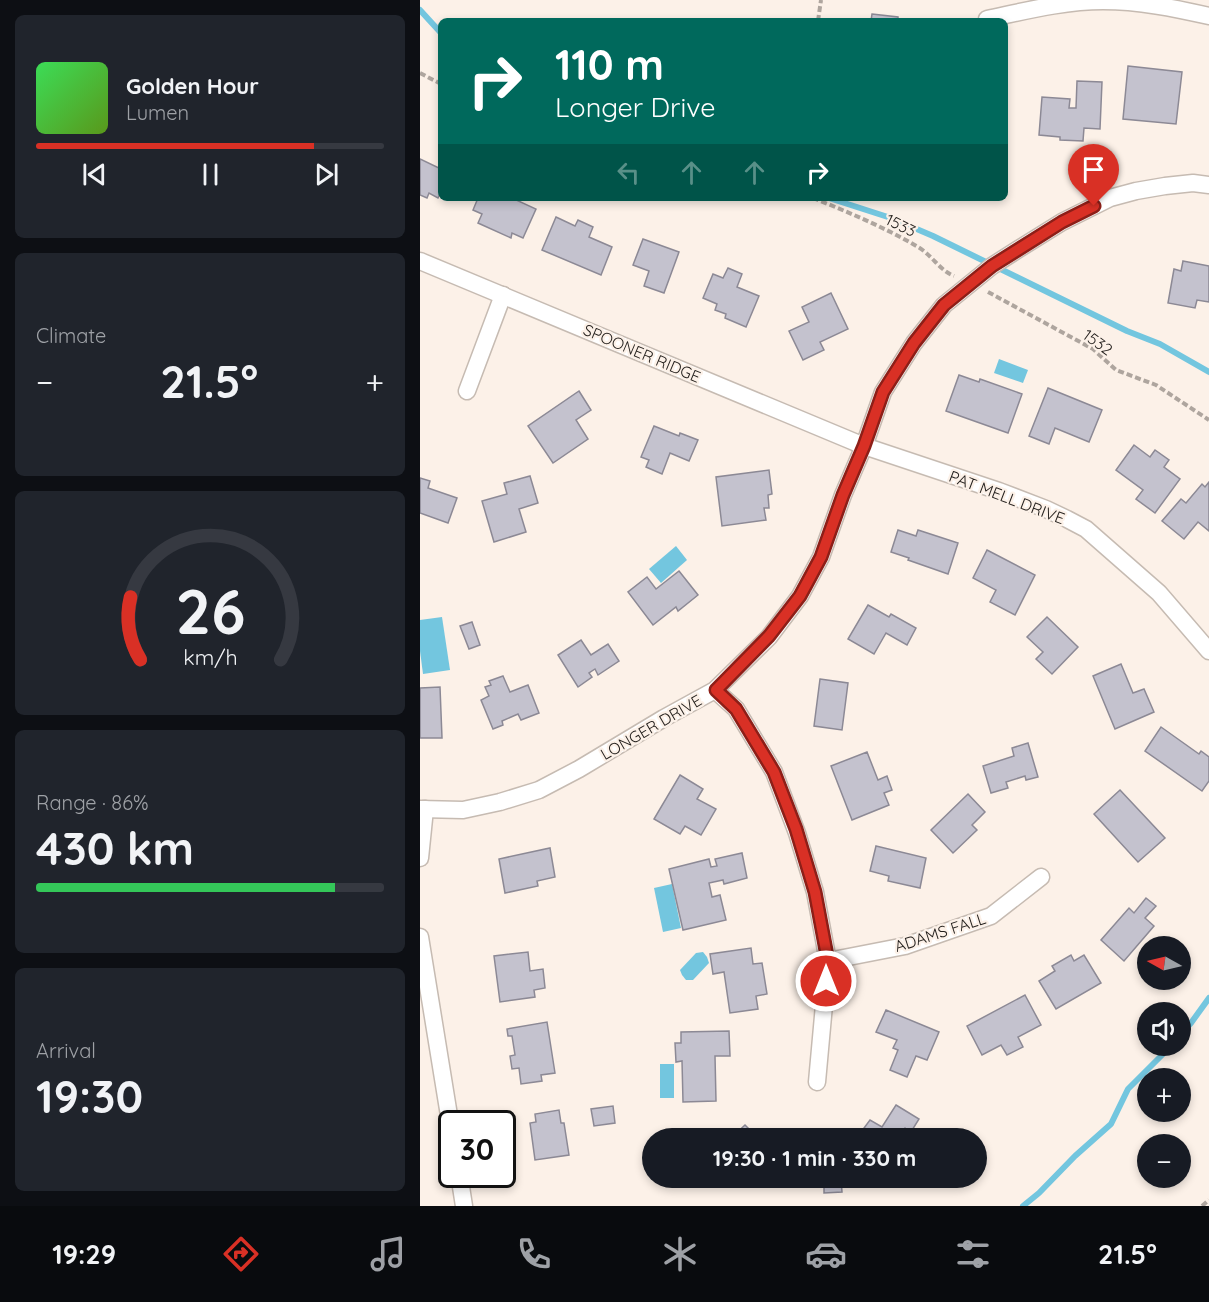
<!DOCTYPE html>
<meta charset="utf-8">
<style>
body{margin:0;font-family:Quicksand,sans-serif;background:#20242c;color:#f1f3f6;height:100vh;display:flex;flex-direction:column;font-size:22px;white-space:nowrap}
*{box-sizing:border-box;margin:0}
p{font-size:20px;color:#9ea1a6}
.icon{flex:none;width:33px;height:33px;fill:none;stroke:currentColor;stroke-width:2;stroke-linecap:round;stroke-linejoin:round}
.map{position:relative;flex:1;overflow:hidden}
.details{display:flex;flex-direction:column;gap:15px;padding:15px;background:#0d0f14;width:420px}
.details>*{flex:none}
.banner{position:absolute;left:18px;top:18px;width:570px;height:183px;border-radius:9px;box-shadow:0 3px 9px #0003;background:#00695c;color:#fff;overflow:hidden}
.needle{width:39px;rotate:278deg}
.tools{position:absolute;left:717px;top:936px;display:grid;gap:12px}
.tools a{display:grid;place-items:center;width:54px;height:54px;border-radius:50%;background:#171b24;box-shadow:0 3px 9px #0003;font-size:30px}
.speed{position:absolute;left:18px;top:1110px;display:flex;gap:12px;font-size:30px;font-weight:700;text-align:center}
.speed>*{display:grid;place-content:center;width:78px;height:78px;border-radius:50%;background:#171b24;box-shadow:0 3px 9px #0003;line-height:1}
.speed .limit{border:3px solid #111;border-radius:9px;background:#fff;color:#111}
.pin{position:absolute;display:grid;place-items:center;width:51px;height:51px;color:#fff;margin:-62px -26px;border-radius:50% 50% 50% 0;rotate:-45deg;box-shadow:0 0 6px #0007}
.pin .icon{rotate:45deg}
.me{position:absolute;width:66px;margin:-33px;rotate:0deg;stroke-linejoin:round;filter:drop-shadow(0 0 4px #0008)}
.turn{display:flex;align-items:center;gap:21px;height:126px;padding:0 18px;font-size:27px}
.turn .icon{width:78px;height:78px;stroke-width:2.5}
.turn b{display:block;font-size:42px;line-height:51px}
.lanes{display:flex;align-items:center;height:57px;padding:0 18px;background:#0003;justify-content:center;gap:30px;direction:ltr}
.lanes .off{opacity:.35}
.big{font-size:45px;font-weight:800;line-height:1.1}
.details .card{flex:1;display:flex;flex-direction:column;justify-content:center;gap:9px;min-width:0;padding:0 21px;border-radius:9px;background:#20242c}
.details .dial{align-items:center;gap:0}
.dial svg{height:156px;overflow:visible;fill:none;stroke:#363941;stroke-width:7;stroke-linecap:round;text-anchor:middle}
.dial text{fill:#f1f3f6;stroke:none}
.song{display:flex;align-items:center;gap:18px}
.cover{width:72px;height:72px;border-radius:9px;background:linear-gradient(135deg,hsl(130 70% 55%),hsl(90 70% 35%))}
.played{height:6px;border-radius:3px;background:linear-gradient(90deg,#d93025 80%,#363941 80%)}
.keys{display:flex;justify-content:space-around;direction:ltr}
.heat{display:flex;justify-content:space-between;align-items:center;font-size:33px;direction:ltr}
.charge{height:9px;border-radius:4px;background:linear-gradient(90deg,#34c759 86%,#363941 0)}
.trip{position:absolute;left:222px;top:1128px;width:345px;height:60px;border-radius:30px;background:#171b24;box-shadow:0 3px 9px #0003;font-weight:800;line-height:60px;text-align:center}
.tab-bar{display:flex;height:96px;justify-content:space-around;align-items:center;background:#090b0e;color:#9ea1a6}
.tab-bar .icon{width:42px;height:42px}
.tab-bar .on{color:#d93025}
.tab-bar b{font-size:27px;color:#f1f3f6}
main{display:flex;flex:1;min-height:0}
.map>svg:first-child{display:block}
</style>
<main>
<section class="details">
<div class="card">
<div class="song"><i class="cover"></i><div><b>Golden Hour</b><p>Lumen</p></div></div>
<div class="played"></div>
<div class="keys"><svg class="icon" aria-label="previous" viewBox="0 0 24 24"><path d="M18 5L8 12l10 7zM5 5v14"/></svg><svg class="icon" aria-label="pause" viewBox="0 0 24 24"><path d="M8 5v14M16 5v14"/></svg><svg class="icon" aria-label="next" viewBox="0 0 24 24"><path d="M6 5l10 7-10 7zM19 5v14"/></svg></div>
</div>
<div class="card"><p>Climate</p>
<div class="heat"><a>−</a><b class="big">21.5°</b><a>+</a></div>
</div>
<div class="card dial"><svg viewBox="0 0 100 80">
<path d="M14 69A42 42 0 1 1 86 69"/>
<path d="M14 69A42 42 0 0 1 9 37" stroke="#d93025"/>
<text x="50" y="56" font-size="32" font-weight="700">26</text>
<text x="50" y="72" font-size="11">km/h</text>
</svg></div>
<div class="card"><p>Range · 86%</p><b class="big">430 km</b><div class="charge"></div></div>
<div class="card"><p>Arrival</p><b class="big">19:30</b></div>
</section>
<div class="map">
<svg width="789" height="1206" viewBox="0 0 789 1206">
<rect width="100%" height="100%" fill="#fcf1e8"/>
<!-- water -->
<g fill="#73c6df">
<path d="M579 359 608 370 603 383 574 373Z"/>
<path d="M256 546 267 560 241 583 229 569Z"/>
<path d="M22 617 30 670 3 674 0 651V620Z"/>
<path d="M252 884 261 928 243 932 234 888Z"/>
<path d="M283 952 287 957 289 963 273 980H266L262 975 260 970 276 953Z"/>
<rect x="240" y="1064" width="14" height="34"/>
</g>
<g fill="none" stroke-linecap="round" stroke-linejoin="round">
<!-- stream -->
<g stroke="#73c6df" stroke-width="6">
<path d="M0 10 21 33"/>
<path d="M409 198 471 218 513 236 707 331 740 344 789 372"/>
<path d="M760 1035 771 1023 789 998"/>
<path d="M603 1206 619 1193 655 1156 691 1124 708 1089 751 1046"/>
</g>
</g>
<!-- building -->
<g fill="#c4c2ce" stroke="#8c8995" stroke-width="1.5">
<path d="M452 14 478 17V21H451Z"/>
<path d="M708 66 762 72 756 124 703 119Z"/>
<path d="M657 81 682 82 680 129 664 128 663 141 640 140V137L619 135 622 97 650 99 649 108H656Z"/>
<path d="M0 159 21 169V192L18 198 9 193 7 198 0 195Z"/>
<path d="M58 198H92L116 209 103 238 92 233 91 238 58 223 62 214 53 210Z"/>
<path d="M136 217 155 226 158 220 173 227 169 237 192 247 181 275 122 250Z"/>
<path d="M223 239 259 252 244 293 224 286 229 271 213 265Z"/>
<path d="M763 261 789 266V302L777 300 775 308 748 303 754 269 761 271Z"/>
<path d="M308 268 322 274 317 287 339 296 326 327 305 318 306 314 295 310 297 304 283 298 293 274 303 278Z"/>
<path d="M411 293 428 329 400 342 404 350 383 360 369 331 389 322 382 307Z"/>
<path d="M539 375 559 382 560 379 602 394 588 433 526 411Z"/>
<path d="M628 388 682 410 669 442 635 428 629 444 609 436Z"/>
<path d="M159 391 171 410 156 420 168 439 133 463 108 426Z"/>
<path d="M234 426 259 436 260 433 278 440 269 461 250 453 242 474 226 467 229 460 221 457Z"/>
<path d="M714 445 730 457 735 450 749 460 744 467 760 479 735 513 716 499 723 490 696 470Z"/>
<path d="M349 470 352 494 348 495 349 508H344L346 520 302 526 296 477Z"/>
<path d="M110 476 118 503 99 509 106 532 74 542 62 501 87 494 84 483Z"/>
<path d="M0 478 10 481 8 488 37 498 28 523 0 513Z"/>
<path d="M789 482V531L778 522 764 539 742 521 761 499 766 503 782 484 785 487Z"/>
<path d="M478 530 496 536 498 530 538 543 528 574 488 560 489 558 471 552Z"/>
<path d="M567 550 615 575 595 615 570 602 576 590 553 578Z"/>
<path d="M259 571 278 595 258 611 256 607 233 625 208 592 227 577 236 589Z"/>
<path d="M448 605 469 617 471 614 496 628 487 645 466 633 454 654 428 639Z"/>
<path d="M627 617 658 647 632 674 616 659 623 652 607 637Z"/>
<path d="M52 622 60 645 49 649 40 626Z"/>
<path d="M161 640 171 655 188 644 199 661 178 675 175 669 169 673 172 677 158 687 138 655Z"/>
<path d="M701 664 713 693 724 689 734 712 695 729 673 676Z"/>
<path d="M83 676 90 692 108 685 119 713 101 720 98 714 82 721 83 725 73 729 61 700 69 696 65 687 71 685 69 681Z"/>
<path d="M400 679 428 683 422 730 394 726Z"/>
<path d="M20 687 22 738H0V688Z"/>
<path d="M741 727 779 754 781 751 789 757V781L782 791 725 751Z"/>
<path d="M608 743 618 777 606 780 605 776 586 782 588 788 571 793 563 766 594 756 592 748Z"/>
<path d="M447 752 458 780 467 776 472 790 464 793 469 805 432 820 411 766Z"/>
<path d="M260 775 283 789 277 799 296 809 281 835 265 826 260 834 234 819Z"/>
<path d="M700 790 745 838 718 862 674 814Z"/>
<path d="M548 794 565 812 552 825 557 830 533 853 511 830Z"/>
<path d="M456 846 506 858 500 888 468 881 469 876 450 871Z"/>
<path d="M130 848 135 877 117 881 118 886 85 893 79 859Z"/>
<path d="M322 853 327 878 304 884 303 880 289 883 292 897 300 895 306 920 263 930 249 869 289 859 291 867 297 866 295 859Z"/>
<path d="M726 898 736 906 725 918 734 926 704 961 681 940 709 908 714 913Z"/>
<path d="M331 948 333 964 342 963 347 994 336 996 338 1009 310 1013 304 972 293 974 290 954Z"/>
<path d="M108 952 110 971 123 969 125 988 114 990 115 997 80 1002 74 956Z"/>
<path d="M651 955 654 961 664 955 681 983 636 1009 619 981 635 971 632 966Z"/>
<path d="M605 995 621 1025 598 1037 603 1047 587 1055 581 1045 562 1055 547 1026Z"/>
<path d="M466 1010 519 1032 507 1060 496 1056 487 1077 470 1070 478 1050 473 1048 477 1040 456 1032Z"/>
<path d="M127 1022 135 1073 121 1075 122 1081 101 1084 99 1068 92 1069 90 1056 95 1055 92 1036H88L87 1029Z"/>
<path d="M309 1031 310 1056H295L296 1101 263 1102 262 1061 256 1062 255 1043H261V1032Z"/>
<path d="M476 1105 499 1119 491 1132 485 1128 478 1138H461L444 1128 450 1120 462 1127Z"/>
<path d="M193 1106 195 1123 174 1126 171 1109Z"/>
<path d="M139 1110 141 1123H144L149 1155 115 1160 110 1123 116 1122 115 1114Z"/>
<path d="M325 1125 338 1138H311Z"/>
<path d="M384 1178H421L422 1192 404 1193V1184L384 1185Z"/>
</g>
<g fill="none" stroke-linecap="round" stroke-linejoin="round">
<!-- street casing -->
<g stroke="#c6bbb2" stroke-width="19">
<g id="street">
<path d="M567 19C605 11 644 1 683 1 719 1 754 8 789 16"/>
<path d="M0 261 444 446 579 491 626 509 647 519 666 529 739 593 789 651"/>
<path d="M47 391 83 295"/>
<path d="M295 690 316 709 354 772 377 833 395 892 408 961 397 1082"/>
<path d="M0 809 43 810 80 802 119 790 159 769 244 718 295 690 349 637 380 596 401 557 423 495 444 446 463 392 494 343 524 305 572 266 597 250 642 222 690 198 716 191 745 186 773 183 789 185"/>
<path d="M0 858 5 809"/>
<path d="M0 937 32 1134"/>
<path d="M408 961 485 946 571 916 621 877"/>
<path d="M39 1174 44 1206"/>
</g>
</g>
<!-- path -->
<g stroke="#aea59e" stroke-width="4" stroke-dasharray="6 3" stroke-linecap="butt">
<path d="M398 21 401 0"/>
<path d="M0 73 21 84"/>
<path d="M393 198C428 212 466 228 498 247 512 255 519 270 534 276"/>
<path d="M568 292 673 349 696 370 736 385 789 420"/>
<path d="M782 1206 789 1200"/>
</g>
<!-- street -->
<use href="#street" stroke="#fff" stroke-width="16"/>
</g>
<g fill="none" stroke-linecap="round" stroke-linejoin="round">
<!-- route casing -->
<g stroke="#8d1f18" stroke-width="15">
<path id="route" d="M406 981 408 961 395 892 376 829 354 772 316 709 296 690 349 636 380 596 401 557 423 495 444 446 463 392 494 343 524 305 572 266 642 222 674 206"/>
</g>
<!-- route -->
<use href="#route" stroke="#d93025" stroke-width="10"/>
</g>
<g text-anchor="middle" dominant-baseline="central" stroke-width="4.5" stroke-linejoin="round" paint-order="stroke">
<!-- street labels -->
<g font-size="16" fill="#24201d" stroke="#fcf1e8">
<text transform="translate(481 225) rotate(26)">1533</text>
<text transform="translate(678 342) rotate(36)">1532</text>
<text transform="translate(222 353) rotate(23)">SPOONER RIDGE</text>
<text transform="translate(587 497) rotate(21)">PAT MELL DRIVE</text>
<text transform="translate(231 727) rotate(-30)">LONGER DRIVE</text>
<text transform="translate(520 932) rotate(-18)">ADAMS FALL</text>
</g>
</g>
</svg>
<div class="tools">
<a><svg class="needle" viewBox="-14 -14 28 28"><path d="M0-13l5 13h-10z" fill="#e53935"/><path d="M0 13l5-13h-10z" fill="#9ea1a6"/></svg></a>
<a><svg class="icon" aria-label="sound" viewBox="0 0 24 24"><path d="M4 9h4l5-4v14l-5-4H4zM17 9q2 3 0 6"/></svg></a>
<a>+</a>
<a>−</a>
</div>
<div class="speed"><div class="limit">30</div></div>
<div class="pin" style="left:674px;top:206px;background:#d93025"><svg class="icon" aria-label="arrive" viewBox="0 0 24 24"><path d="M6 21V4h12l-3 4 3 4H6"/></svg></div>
<svg class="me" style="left:406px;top:981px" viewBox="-20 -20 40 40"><circle r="17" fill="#d93025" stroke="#fff" stroke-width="3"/><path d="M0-11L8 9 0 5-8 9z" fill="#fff"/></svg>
<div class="trip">19:30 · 1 min · 330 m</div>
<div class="banner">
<div class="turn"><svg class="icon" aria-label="right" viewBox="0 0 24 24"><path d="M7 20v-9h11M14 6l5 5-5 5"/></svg><div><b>110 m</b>Longer Drive</div></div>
<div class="lanes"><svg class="icon off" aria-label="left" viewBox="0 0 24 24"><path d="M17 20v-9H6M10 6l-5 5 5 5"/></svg><svg class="icon off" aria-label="ahead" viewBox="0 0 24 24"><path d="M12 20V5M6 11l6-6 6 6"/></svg><svg class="icon off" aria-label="ahead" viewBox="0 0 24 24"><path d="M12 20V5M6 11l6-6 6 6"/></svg><svg class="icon" aria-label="right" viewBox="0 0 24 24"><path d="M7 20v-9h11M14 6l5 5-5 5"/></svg></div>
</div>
</div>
</main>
<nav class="tab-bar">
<b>19:29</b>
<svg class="icon on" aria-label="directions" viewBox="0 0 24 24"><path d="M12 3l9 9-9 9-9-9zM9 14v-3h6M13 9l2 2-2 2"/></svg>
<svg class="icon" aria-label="music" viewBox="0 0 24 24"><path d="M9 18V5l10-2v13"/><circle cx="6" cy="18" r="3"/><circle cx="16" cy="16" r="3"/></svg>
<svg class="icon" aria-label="phone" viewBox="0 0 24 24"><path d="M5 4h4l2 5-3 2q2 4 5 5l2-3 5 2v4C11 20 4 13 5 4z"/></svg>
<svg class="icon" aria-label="climate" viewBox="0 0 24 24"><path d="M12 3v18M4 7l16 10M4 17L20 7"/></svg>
<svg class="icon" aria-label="car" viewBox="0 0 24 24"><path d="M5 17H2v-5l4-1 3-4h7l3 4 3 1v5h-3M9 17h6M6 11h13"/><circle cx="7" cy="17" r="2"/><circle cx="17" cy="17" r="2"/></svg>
<svg class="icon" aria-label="filters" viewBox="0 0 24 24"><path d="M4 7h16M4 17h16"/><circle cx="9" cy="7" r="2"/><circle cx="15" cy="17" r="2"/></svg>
<b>21.5°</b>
</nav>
